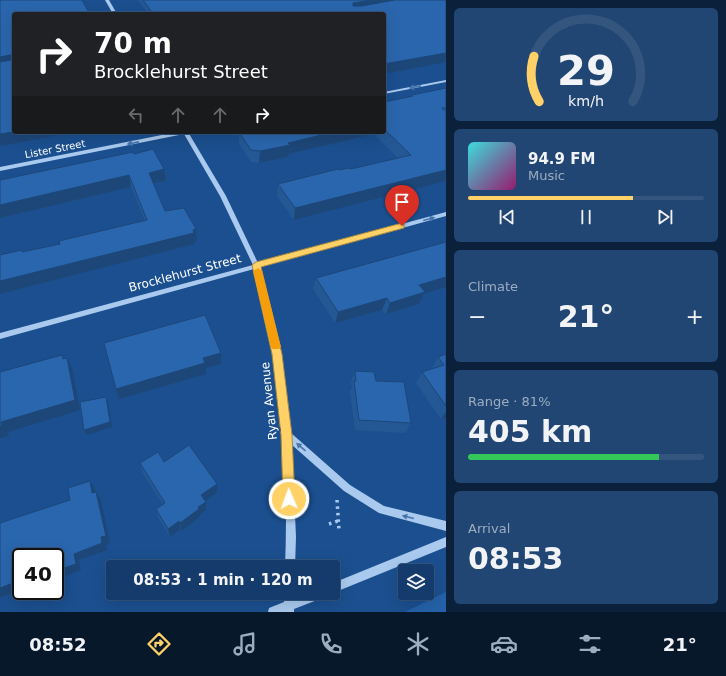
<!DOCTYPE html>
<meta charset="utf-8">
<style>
body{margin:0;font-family:"DejaVu Sans",sans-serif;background:#214673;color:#f1f3f6;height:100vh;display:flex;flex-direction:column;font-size:15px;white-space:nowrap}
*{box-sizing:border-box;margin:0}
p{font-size:13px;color:#9dadc1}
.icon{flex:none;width:22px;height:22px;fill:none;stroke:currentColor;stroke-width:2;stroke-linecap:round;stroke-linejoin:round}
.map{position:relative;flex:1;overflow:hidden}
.sheet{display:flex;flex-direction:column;gap:8px;padding:8px;background:#0b203b;width:280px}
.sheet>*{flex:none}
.hud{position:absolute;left:12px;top:12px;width:374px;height:122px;border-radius:4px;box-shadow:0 4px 16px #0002,0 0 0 1px #33557e;background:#202124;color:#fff;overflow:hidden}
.buttons{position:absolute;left:398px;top:564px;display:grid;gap:8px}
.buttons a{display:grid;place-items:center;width:36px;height:36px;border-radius:4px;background:#143b6b;box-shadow:0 4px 16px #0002,0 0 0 1px #33557e;font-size:20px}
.speed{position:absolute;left:12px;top:548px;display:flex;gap:8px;font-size:20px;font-weight:700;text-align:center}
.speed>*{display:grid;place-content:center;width:52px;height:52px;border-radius:50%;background:#143b6b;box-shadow:0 4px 16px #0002,0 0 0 1px #33557e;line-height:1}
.speed .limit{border:2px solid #111;border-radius:6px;background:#fff;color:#111}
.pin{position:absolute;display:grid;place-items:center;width:34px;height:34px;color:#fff;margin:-41px -17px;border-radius:50% 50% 50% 0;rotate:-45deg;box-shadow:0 0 4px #0007}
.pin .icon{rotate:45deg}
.me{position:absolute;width:44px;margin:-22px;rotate:358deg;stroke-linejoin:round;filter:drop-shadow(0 0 3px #0008)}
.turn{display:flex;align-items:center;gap:14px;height:84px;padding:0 16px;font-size:18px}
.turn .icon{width:52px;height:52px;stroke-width:2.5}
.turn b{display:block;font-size:28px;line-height:34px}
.lanes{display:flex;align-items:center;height:38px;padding:0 16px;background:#0003;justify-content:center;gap:20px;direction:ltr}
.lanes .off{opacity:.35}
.big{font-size:30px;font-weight:800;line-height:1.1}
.sheet .widget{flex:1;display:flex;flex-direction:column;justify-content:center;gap:6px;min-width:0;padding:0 14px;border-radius:6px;background:#214673}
.sheet .dial{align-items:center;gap:0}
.dial svg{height:104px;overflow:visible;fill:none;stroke:#33557e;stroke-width:7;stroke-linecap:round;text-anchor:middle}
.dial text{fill:#f1f3f6;stroke:none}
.song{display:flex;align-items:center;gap:12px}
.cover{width:48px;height:48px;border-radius:6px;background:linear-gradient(135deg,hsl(180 70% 55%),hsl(320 70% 35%))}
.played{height:4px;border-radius:2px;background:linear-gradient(90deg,#ffd166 70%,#33557e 70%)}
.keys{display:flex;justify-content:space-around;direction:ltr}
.heat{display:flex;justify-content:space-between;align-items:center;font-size:22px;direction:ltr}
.charge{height:6px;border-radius:3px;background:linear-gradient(90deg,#34c759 81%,#33557e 0)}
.trip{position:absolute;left:106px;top:560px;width:234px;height:40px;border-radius:4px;background:#143b6b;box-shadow:0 4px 16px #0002,0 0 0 1px #33557e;font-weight:800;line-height:40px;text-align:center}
.tab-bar{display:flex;height:64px;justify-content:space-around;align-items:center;background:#08182b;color:#9dadc1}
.tab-bar .icon{width:28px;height:28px}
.tab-bar .on{color:#ffd166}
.tab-bar b{font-size:18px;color:#f1f3f6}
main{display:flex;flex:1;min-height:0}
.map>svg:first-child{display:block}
</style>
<main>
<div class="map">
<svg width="446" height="612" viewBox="0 0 446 612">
<rect width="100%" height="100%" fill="#1b4f8f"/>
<!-- green -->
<path fill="#2461a8" d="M446 592V612H405Z"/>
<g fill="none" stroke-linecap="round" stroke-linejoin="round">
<!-- path -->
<g stroke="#a9c9ee" stroke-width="3.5" stroke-dasharray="2.5 4" stroke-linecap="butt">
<path d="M337 500 339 530"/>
<path d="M329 524 338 521"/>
</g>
<!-- minor -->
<g fill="#a9c9ee" fill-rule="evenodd">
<path d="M105 0H109L117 14H113Z"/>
<path d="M446 80V82L384 94V92Z"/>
<path d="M177 132H188L226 196 258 263 446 212V216L260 267 281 354 291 433 350 485 384 506 446 521V531L379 513 344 491 292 445 296 537 295 567H285C288 497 284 424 273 355 269 326 260 297 254 269L0 339V333L253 265 220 196 184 134 0 171V167Z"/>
<path d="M446 537V547L333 593V583Z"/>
<path d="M285 593H295V598L308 593H326L325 597 294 609V612H268L269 608 284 602Z"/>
</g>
</g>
<!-- wall -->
<g fill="#245895">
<path d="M138 0H446L384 14H148Z"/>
<path d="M446 88V181L294 220 277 196 278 184 339 170 351 169 398 158 374 134 289 154 288 157 259 163 251 162 239 144V132H384V102L412 97V95Z"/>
<path d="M134 154 166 181 153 184 165 211 196 229 197 241 195 242V244L0 294V253L1 255 22 250 23 252 60 244 145 221 131 187 0 218Z"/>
<path d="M446 242V287L424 294 419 304 386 314 382 310 335 323 313 289 316 278Z"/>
<path d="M446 354V418L441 419 416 383 422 372 433 369 432 368 438 357Z"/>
<path d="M355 371 376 381 411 423 405 433 355 430 350 392 352 387 351 382Z"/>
<path d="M164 462 217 484V493L205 501 206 510 200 515V517L182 531 181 529 170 537 158 517 156 509 163 505 142 472 140 463Z"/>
</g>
<!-- shaded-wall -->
<g fill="#1d4779">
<path d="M371 0H415L352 13 353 3Z"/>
<path d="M446 53V62L384 74V64Z"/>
<path d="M11 55 14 66 0 68V57Z"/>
<path d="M14 132H74L0 146V134Z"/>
<path d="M334 132H374V134L289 154 288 157 259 163 260 151 288 143Z"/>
<path d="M164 169 166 181 150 184 149 173Z"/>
<path d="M446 170V181L294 220 295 208Z"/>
<path d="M129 175 131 187 0 218V205Z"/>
<path d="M196 229 197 241 195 242V244L0 294V281Z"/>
<path d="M446 277V287L424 294 419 304 386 314 390 303 419 285Z"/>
<path d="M387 298 382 310 335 323 338 312Z"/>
<path d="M221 353V364L206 368V374L119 399 116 389 203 358Z"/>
<path d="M67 358 72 368 80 410 8 432 9 436 0 438V426L1 422Z"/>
<path d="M106 397 108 402 112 427 87 435 84 430Z"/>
<path d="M446 412V418L441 419Z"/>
<path d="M90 481 95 489 97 501 92 493Z"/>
<path d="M217 484V493L202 503 201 495Z"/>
<path d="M96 492 101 500 110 543 106 545 107 550 79 560 81 570 55 580V571L74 554 101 537Z"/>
<path d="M206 502V510L200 515V517L182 531 180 523 198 507Z"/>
<path d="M179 521 181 529 170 537 168 529Z"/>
<path d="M21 580V589L0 598V588Z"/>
</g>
<!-- building -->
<g fill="#2a66ad" stroke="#1d4779">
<path d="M0 0H82L90 14H14V132L0 134V62L11 60 12 57 11 55 0 57Z"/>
<path d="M143 0H371L353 3V6H362L395 0H446V53L384 64V14H153Z"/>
<path d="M446 88V108H442L446 111V170L295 208 278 184 338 169 339 170 349 168 351 169 411 155 384 129V102L413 96 412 95Z"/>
<path d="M239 132H334L288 143 290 145 260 151 251 150Z"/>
<path d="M153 149 164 169 149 173 165 211 184 208 196 229 193 230 194 233 0 281V255L22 250V252L60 244 59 241 147 220 129 175 0 205V180L133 152 134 154Z"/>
<path d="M446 242V277L419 285 425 292 390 303 387 298 338 312 316 278Z"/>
<path d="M205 315 221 353 203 358 205 363 116 389 104 343Z"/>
<path d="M446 354V406L422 372 444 365 438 357Z"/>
<path d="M62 355 63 359 67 358 75 400 1 422 2 426H0V372Z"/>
<path d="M355 371 374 372 376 381 404 382 411 423 359 420 354 381H356Z"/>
<path d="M106 397 110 422 84 430 80 402Z"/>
<path d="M189 445 217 484 201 495 206 502 198 507 199 509 180 523 179 521 168 529 156 509 165 503 140 463 158 452 164 462Z"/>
<path d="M90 481 92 493 96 492 106 536 101 537 102 543 74 554 76 564 55 571V557H21V580L0 588V523L70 500 68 488Z"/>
</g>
<!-- one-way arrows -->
<defs><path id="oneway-solid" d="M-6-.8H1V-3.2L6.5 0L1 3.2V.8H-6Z"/></defs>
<g fill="#4674ac">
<use href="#oneway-solid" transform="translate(415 87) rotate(169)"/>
<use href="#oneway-solid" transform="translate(133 143) rotate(169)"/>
<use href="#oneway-solid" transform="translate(429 219) rotate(-15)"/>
<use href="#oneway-solid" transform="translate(301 447) rotate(-139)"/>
<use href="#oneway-solid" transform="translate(408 517) rotate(-166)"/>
</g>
<!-- route -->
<path fill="#ffd166" stroke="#a68842" d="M402 223 404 224V228L261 267 282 354 292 435 295 499 294 503 289 505 285 503 283 499 281 435 272 354 252 265 256 262Z"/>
<!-- slow -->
<path fill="#f59e0b" d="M258 268 262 271 281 347 279 349H272L271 347 253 271Z"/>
<g text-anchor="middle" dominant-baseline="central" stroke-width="4" stroke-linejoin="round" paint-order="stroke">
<!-- far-street labels -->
<g font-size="10" fill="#fff" stroke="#1b4f8f">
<text transform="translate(55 149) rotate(-11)">Lister Street</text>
</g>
<!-- street labels -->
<g font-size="12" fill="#fff" stroke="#1b4f8f">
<text transform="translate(185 273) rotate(-15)">Brocklehurst Street</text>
<text transform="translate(269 401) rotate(-96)">Ryan Avenue</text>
</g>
</g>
</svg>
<div class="buttons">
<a><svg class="icon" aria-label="layers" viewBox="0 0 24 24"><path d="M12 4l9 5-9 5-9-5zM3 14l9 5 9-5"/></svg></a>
</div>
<div class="speed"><div class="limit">40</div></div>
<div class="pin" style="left:402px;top:226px;background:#d93025"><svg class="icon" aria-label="arrive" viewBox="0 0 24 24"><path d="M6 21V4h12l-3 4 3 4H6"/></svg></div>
<svg class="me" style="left:289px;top:499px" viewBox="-20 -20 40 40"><circle r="17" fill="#ffd166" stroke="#fff" stroke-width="3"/><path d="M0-11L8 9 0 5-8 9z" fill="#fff"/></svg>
<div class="trip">08:53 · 1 min · 120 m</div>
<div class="hud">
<div class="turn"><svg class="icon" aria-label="right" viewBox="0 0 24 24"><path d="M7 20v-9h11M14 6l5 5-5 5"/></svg><div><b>70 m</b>Brocklehurst Street</div></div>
<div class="lanes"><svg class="icon off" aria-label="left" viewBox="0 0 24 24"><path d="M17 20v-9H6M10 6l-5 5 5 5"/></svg><svg class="icon off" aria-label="ahead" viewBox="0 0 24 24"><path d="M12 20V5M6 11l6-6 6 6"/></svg><svg class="icon off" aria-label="ahead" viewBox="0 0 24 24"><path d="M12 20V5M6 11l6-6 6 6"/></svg><svg class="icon" aria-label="right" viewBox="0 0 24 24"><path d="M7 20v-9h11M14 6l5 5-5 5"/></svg></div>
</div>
</div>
<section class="sheet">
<div class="widget dial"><svg viewBox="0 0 100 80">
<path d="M14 69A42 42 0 1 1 86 69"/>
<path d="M14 69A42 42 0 0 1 10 34" stroke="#ffd166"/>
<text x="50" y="56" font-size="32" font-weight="700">29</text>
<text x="50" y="72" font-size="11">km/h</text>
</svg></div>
<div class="widget">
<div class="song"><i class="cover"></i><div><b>94.9 FM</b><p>Music</p></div></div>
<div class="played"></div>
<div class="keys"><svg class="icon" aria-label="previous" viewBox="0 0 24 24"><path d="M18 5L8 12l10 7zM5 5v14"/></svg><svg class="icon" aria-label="pause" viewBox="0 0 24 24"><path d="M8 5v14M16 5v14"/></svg><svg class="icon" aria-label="next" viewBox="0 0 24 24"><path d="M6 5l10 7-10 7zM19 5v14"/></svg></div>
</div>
<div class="widget"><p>Climate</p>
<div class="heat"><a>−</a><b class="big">21°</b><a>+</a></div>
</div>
<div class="widget"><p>Range · 81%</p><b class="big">405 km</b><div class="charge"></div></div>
<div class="widget"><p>Arrival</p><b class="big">08:53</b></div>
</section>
</main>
<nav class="tab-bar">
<b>08:52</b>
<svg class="icon on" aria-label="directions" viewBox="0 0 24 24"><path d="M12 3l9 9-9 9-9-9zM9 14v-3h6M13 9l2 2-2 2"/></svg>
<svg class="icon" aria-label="music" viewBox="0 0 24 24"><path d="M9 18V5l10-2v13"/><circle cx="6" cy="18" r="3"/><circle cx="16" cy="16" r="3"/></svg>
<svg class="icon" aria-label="phone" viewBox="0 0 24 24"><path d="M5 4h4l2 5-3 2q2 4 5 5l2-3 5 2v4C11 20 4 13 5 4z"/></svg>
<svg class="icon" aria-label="climate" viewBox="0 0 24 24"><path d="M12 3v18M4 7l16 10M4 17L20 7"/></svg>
<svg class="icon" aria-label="car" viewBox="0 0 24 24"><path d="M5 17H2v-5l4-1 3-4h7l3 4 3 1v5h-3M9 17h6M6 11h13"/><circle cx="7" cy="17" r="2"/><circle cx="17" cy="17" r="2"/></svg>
<svg class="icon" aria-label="filters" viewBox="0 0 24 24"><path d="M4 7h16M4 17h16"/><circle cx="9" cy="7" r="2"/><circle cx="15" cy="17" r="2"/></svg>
<b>21°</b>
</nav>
